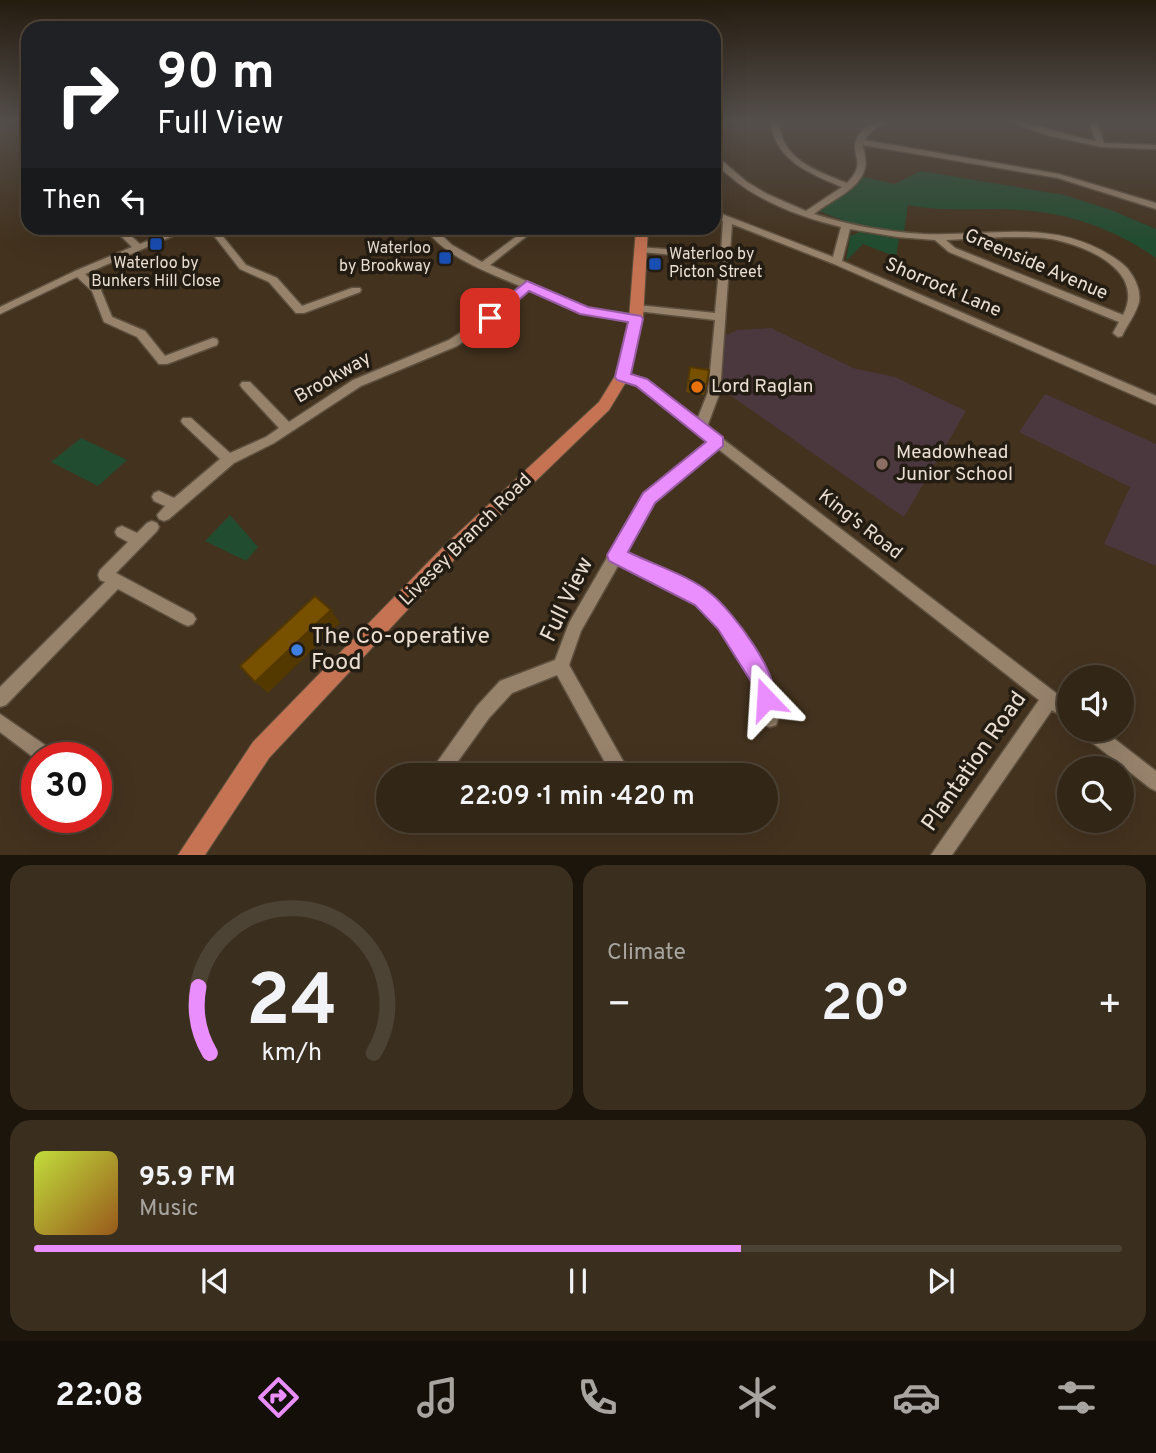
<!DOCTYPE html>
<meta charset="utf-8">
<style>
body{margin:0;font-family:Overpass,sans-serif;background:#3a2e1f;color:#f1f3f6;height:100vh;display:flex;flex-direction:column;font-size:26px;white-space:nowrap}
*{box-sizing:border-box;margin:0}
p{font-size:23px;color:#a8a5a1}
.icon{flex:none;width:38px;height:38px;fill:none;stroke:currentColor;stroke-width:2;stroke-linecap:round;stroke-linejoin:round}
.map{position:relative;height:855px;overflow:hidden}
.side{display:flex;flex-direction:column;gap:10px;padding:10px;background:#1c150c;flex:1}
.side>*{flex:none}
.banner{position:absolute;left:21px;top:21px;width:700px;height:214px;border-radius:21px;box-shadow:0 7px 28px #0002,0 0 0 2px #4d4335;background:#202124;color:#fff;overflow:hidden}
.controls{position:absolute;left:1057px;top:665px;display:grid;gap:14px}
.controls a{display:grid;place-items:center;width:77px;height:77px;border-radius:50%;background:#322616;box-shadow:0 7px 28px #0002,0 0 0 2px #4d4335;font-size:35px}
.speed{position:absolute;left:21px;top:742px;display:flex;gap:14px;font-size:35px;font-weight:700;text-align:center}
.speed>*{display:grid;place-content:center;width:91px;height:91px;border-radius:50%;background:#322616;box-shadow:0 7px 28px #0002,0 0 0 2px #4d4335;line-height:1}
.speed .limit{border:10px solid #d22;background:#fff;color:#111}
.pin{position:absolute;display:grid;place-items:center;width:60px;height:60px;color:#fff;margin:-30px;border-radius:14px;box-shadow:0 4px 10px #0006}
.me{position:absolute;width:77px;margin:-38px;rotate:340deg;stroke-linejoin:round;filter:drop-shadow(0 0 5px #0008)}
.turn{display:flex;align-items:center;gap:24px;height:147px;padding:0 21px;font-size:32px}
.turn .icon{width:91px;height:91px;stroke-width:2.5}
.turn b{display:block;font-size:49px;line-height:60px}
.then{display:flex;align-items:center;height:66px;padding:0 21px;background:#0003;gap:14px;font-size:26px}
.big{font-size:52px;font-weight:600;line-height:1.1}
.side .tile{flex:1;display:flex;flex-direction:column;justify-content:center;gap:10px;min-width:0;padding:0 24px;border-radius:21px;background:#3a2e1f}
.side .dial{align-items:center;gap:0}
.dial svg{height:182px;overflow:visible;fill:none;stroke:#4d4335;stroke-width:7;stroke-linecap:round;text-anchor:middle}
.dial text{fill:#f1f3f6;stroke:none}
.song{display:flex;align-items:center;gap:21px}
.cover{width:84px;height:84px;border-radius:10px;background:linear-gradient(135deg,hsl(70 70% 55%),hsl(30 70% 35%))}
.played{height:7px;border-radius:4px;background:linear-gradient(90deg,#ea8dfd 65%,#4d4335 65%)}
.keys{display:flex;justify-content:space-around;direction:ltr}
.heat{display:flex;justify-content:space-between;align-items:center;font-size:38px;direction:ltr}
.side .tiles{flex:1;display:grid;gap:10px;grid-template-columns:1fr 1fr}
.tile:last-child{grid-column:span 2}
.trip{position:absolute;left:376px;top:763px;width:402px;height:70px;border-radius:35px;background:#322616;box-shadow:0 7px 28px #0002,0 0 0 2px #4d4335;font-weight:600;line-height:70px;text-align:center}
.dock{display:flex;height:112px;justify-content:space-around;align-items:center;background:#140f09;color:#a8a5a1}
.dock .icon{width:49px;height:49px}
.dock .active{color:#ea8dfd}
.dock b{font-size:32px;color:#f1f3f6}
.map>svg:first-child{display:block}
</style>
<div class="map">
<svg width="1156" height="855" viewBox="0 0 1156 855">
<rect width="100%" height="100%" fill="#43321e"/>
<!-- education -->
<g fill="#4b373e">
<path d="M771 328 853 368 895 377 966 411 904 517 720 388 725 336 737 330Z"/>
<path d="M1045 394 1156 444V566L1104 544 1130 487 1019 432Z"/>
</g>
<!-- green -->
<g fill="#224c30">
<path d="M921 171 1064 195 1111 210 1156 229V258C1116 230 1070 213 1021 210 982 207 946 213 908 205L904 232 850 223 816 210 860 176 894 184Z"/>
<path d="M860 232 899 239 896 257 863 244 846 261 850 236Z"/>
<path d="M81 438 127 460 98 486 51 462Z"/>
<path d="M230 515 258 547 246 561 205 541Z"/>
</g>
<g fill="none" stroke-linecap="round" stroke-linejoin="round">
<!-- minor casing -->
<g stroke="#5f513f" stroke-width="3">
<g id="minor">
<path d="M771 122H779C781 159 816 171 847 183 851 179 855 174 857 168 859 160 854 152 855 145 857 130 873 122 886 122L872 131 864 140 1059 174 1156 203V209L1058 178 863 145C864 152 867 161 865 168 859 191 830 200 814 214 849 225 885 232 923 234 983 237 1045 220 1101 250 1110 255 1119 260 1127 268 1135 278 1141 290 1139 302 1136 314 1127 325 1122 336L1118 337 1113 333 1119 322 949 252 935 240 898 237 850 229 842 261 1156 396V405L834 264 732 224 720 392 707 427 1069 703V721L1052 710 952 855H931L1039 700 717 448 654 502 625 552 707 593 730 617 768 673 778 719 776 725 770 727 764 725 754 682 720 627 697 603 619 564 581 631 569 665 631 775H612L557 675 512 693 489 718 448 775H428L477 706 500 681 555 660 569 623 644 494 708 441 637 386 618 380 616 377 622 373 645 380 697 420 708 392 715 320 637 311 632 308 637 305 715 313 720 259 641 252 636 249 638 247 721 253 723 221 714 217V211L833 257 841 227C795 216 746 197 714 161V154L747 182 767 194 806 211 842 187C811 174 774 160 771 122ZM1004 237C1024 237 1045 236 1064 242 1097 251 1144 275 1123 315L955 248 946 240Z"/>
<path d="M1011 122C1036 122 1069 137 1096 141L1089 122H1097L1104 143 1156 145V149L1101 147 1047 135Z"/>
<path d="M70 228H82L72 233H66V229Z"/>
<path d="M113 228H122L140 244 179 228H191L85 274 101 290 112 317 145 331 165 356 213 338 217 339 218 342 217 345 167 364H159L137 337 104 322 92 291 77 277 0 314V307L75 271 132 247Z"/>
<path d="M208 228H216L246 265 277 278 302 306 352 288H360L361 290 360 292 304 313H296L269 282 240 269Z"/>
<path d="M425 228H434L452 245 482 262 528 228H537L490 265 587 308 636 315 641 319 636 323 581 313 528 290 494 320 457 346 361 386 274 443 234 463 169 519 164 521 159 519 157 515 165 506 154 501 152 497 154 493 159 491 174 498 220 459 183 424 181 421 183 418H191L230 453 266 437 279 428 242 388 240 385 242 382H250L289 422 353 380 449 340 486 316 520 286C487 272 445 257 425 228Z"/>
<path d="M152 521 157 523 159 527 157 531 116 573 193 614 196 619 193 624 188 626 183 624 118 589 6 705 0 707V687L105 582 100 580 98 575 100 570 128 542 117 536 115 532 117 528 122 526 137 533 147 523Z"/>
<path d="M0 714 55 752 58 758H37V760L0 732Z"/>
<path d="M1082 730H1103L1156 771V791L1150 788 1084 736Z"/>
</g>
</g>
<!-- major casing -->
<g stroke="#5f513f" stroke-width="2">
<path id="major" d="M636 228H648L643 319 629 377 609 410 454 560 269 758 205 855H178L253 742 442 548 599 402 615 376 629 319Z"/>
</g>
<!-- minor -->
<use href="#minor" fill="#97836c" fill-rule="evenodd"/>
<!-- major -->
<use href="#major" fill="#c67353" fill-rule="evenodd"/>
</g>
<!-- wall -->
<path fill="#664500" d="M690 367 707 384 704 395 686 392Z"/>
<!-- shaded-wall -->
<path fill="#533800" d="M331 610 340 623 268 693 255 682Z"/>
<!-- building -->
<g fill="#775000" stroke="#533800" stroke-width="2">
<path d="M690 367 709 370 707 384 688 381Z"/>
<path d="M315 596 331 610 255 682 240 666Z"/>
</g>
<!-- sky -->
<linearGradient id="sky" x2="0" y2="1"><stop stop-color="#251c10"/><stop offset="0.5" stop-color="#554f4c"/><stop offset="1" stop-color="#554f4c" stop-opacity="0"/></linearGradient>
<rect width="1156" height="242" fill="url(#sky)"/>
<!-- route -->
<path fill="#ea8dfd" stroke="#985ca4" stroke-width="2" d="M527 281 588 307 641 316 643 319 631 374 647 379 723 437V446L655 503 628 552C652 564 690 576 710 593 732 610 785 679 773 707L766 710 758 707 752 683 718 629 695 605 609 561 607 555 643 493 706 442 636 386 617 380 615 377 628 322 580 314 529 291 495 321H485V314Z"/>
<!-- markers -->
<g fill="#1a4fb4" stroke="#231c13" stroke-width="2.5">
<rect x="149" y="237" width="14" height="14" rx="3.5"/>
<rect x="438" y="251" width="14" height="14" rx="3.5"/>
<rect x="648" y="257" width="14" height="14" rx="3.5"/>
</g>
<circle fill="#e8710a" stroke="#231c13" stroke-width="2.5" cx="697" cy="387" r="7"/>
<circle fill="#8d6e63" stroke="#231c13" stroke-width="2.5" cx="882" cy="464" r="7"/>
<circle fill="#3f7fe0" stroke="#231c13" stroke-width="2.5" cx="297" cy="650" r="7"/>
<g text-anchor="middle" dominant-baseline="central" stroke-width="7" stroke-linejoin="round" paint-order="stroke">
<!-- far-poi labels -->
<g font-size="16" fill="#eadfd2" stroke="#231c13" text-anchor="end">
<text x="431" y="249">Waterloo<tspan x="431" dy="18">by Brookway</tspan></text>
<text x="669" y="255" text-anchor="start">Waterloo by<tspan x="669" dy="18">Picton Street</tspan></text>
<text x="156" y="264" text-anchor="middle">Waterloo by<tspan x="156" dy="18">Bunkers Hill Close</tspan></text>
</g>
<!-- street labels -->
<g font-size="19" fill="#eadfd2" stroke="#231c13">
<text transform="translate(1036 265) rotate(23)">Greenside Avenue</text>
<text transform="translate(943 288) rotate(23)">Shorrock Lane</text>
<text transform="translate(333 378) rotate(-30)">Brookway</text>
<text transform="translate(860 525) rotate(38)">King's Road</text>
<text transform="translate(466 540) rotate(-45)">Livesey Branch Road</text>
</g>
<!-- poi labels -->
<g font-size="19" fill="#eadfd2" stroke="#231c13" text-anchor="start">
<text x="711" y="387">Lord Raglan</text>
<text x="896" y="453">Meadowhead<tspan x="896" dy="22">Junior School</tspan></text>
</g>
<!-- near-street labels -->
<g font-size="23" fill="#eadfd2" stroke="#231c13">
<text transform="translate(568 600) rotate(-64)">Full View</text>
<text transform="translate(975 762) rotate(-55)">Plantation Road</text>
</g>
<!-- near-poi labels -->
<g font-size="23" fill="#eadfd2" stroke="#231c13" text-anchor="start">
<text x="311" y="637">The Co-operative<tspan x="311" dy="26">Food</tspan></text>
</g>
</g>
</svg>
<div class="controls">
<a><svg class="icon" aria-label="sound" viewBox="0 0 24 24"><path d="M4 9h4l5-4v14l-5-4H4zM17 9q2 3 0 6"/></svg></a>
<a><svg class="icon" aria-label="search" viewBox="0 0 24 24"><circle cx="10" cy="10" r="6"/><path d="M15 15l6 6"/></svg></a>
</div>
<div class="speed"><div class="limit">30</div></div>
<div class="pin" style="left:490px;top:318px;background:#d93025"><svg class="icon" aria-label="arrive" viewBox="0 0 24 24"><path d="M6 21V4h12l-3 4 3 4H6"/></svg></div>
<svg class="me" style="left:766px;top:699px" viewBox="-20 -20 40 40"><path d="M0-17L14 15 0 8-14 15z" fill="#ea8dfd" stroke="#fff" stroke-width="4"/></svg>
<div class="trip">22:09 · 1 min · 420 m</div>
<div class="banner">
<div class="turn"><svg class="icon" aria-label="right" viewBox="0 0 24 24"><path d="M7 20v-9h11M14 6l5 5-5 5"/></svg><div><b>90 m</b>Full View</div></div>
<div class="then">Then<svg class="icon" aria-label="left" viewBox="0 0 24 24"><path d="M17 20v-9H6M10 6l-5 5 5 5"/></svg></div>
</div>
</div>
<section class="side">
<div class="tiles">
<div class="tile dial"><svg viewBox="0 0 100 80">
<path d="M14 69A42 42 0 1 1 86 69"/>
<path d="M14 69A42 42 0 0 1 9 40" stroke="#ea8dfd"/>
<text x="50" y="56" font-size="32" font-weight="700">24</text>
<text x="50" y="72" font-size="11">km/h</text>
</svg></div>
<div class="tile"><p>Climate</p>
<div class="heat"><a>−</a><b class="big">20°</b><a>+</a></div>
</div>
<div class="tile">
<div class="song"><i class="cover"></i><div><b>95.9 FM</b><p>Music</p></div></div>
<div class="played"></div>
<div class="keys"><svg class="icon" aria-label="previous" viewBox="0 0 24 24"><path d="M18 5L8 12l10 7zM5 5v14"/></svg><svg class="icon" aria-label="pause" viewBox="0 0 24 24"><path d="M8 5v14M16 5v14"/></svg><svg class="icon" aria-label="next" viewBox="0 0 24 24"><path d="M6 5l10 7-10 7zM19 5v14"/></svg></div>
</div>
</div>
</section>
<nav class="dock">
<b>22:08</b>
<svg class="icon active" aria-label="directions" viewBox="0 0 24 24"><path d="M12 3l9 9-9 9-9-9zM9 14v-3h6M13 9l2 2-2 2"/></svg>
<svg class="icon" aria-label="music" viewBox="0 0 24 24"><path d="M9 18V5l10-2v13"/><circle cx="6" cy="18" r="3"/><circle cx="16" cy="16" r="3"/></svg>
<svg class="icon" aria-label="phone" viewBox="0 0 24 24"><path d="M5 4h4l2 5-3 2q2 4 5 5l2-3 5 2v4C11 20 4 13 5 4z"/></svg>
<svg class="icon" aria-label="climate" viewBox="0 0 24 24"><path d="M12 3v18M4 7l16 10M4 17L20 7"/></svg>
<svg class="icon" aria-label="car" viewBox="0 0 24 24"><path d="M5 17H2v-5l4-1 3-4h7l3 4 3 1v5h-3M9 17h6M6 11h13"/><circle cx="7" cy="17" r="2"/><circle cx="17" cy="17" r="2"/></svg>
<svg class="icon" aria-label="filters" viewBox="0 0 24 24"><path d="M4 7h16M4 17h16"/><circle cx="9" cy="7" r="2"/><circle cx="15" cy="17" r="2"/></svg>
</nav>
